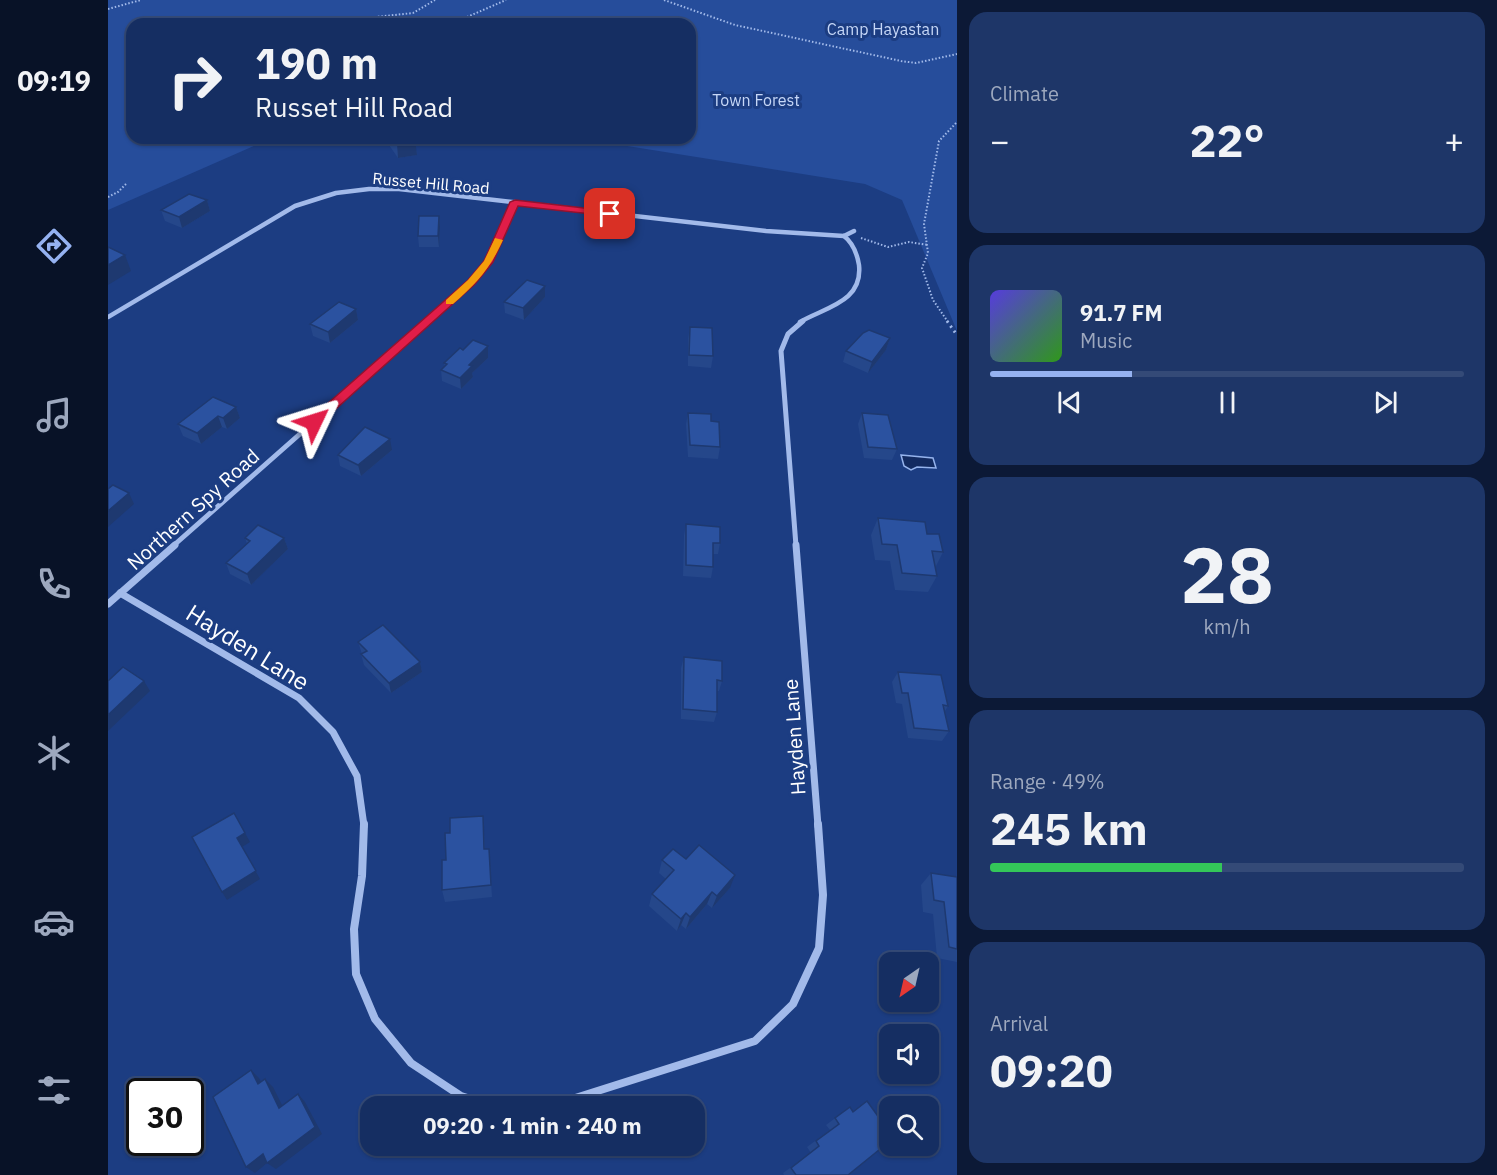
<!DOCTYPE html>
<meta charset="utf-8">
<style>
body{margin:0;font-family:"IBM Plex Sans",sans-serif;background:#1e3668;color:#f1f3f6;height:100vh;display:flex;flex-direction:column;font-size:22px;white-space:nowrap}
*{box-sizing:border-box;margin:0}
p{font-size:20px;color:#9da8be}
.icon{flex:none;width:33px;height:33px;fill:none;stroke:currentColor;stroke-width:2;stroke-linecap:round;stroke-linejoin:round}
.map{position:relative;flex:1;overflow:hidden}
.side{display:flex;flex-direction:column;gap:12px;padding:12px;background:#0c1936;width:540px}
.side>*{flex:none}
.guide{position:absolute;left:18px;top:18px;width:570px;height:126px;border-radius:18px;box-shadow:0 2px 4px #0004,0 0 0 2px #344a77;background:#152e62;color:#f1f3f6;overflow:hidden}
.needle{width:39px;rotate:214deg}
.controls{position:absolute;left:771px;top:952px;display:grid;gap:12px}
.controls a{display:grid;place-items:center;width:60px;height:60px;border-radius:12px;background:#152e62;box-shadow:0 2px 4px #0004,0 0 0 2px #344a77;font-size:30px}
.speed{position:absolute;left:18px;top:1078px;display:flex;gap:12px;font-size:30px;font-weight:700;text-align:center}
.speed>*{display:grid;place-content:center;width:78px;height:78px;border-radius:50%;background:#152e62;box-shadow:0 2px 4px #0004,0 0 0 2px #344a77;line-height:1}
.speed .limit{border:3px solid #111;border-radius:9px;background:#fff;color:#111}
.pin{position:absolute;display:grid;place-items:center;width:51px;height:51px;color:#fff;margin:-26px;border-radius:12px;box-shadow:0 3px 9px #0006}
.me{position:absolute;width:66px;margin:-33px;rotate:49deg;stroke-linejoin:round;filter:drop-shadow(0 0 4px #0008)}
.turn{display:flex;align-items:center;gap:21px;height:126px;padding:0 30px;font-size:27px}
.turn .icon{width:78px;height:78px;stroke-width:2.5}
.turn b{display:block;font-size:42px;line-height:51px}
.big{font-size:45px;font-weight:700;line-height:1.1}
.side .widget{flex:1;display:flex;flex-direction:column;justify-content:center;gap:9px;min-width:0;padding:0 21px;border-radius:18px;background:#1e3668}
.side .dial{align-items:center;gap:0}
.dial b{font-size:78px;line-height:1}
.song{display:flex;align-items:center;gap:18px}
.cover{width:72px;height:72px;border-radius:9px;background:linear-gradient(135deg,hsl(250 70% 55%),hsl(110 70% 35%))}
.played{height:6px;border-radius:3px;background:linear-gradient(90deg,#95b2f1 30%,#344a77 30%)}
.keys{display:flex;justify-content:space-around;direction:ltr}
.heat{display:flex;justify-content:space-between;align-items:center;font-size:33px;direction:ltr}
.charge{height:9px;border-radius:4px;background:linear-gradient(90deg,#34c759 49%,#344a77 0)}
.trip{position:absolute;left:252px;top:1096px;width:345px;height:60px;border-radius:18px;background:#152e62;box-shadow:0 2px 4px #0004,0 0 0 2px #344a77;font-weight:700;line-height:60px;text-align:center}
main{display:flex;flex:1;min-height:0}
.tabs{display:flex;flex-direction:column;width:108px;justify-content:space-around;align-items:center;background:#081227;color:#9da8be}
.tabs .icon{width:42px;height:42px}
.tabs .active{color:#95b2f1}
.tabs b{font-size:27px;color:#f1f3f6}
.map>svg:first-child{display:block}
</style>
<main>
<nav class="tabs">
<b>09:19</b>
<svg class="icon active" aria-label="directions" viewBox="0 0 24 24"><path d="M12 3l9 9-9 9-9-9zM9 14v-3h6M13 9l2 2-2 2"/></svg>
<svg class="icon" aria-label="music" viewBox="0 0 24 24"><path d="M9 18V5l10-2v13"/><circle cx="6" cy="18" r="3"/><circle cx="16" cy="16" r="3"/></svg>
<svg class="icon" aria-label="phone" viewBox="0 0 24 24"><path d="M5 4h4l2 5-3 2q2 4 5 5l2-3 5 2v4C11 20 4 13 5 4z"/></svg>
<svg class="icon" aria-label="climate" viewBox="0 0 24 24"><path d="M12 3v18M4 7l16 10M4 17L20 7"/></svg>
<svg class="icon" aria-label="car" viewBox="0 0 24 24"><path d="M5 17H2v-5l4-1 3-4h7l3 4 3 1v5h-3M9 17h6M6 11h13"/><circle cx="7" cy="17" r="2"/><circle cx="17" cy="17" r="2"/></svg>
<svg class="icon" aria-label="filters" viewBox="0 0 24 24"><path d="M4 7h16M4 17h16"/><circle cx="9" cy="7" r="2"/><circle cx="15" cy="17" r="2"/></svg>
</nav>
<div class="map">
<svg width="849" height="1175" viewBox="0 0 849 1175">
<rect width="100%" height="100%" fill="#1c3d82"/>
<!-- green -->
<path fill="#264d9b" d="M0 0H849V331L794 200 757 184 469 138H582V24H24V138H164L0 210Z"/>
<!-- water -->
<path fill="#132b61" stroke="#95b3ec" stroke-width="1.5" d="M793 455 825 458 828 468 809 467 803 470 796 466Z"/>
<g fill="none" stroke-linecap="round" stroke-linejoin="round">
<!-- path-far1 -->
<g stroke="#a2baea" stroke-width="2" stroke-dasharray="1.5 2" stroke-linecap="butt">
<path d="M556 0 627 25 793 61 808 63 849 54"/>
<path d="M0 9 33 0"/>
<path d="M249 19 305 13 327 0"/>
<path d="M343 24 398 0"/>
<path d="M0 197 10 192 19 183"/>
<path d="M753 238 780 247 801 242 820 245"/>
<path d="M840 322 825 300 814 268 820 253 816 224 831 141 849 122"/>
</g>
<!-- path -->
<path stroke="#a2baea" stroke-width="3" stroke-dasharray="2 4" stroke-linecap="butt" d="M839 321 849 335"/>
<!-- street-far3 -->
<g stroke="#a2baea" stroke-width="4.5">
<path d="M0 317 187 206 228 193 261 189H291L658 231 736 236 746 231"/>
<path d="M318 322 364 282 380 262 407 202"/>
<path d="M692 322C718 307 755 302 751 265 749 253 745 243 736 236"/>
</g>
<!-- street-far2 -->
<g stroke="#a2baea" stroke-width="5">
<path d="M65 546 320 321"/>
<path d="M688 546 673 351 680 334 695 321"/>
</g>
<!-- street-far1 -->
<g stroke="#a2baea" stroke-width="7">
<path d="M688 545 710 826"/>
<path d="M12 593 191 698 225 732 249 776 256 826"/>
<path d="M0 604 67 545"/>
</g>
<!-- street -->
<g stroke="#a2baea" stroke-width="8">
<path d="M256 824 254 876 246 929 248 974 267 1019 303 1063 353 1096 388 1107"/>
<path d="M439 1107 647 1041 685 1004 711 948 715 895 710 824"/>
</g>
</g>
<!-- wall -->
<g fill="#25478a">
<path d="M280 138H306L309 155 290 158 281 145Z"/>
<path d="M99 200 102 211 74 228 57 221 53 210Z"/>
<path d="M331 216 332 227 331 247H311L310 236Z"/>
<path d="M437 286V297L416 320 397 313 396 302Z"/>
<path d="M248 309 250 320 222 343 205 336 202 324Z"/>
<path d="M582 327 605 356 603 368 580 366V338Z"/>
<path d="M782 338 778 350 760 373 735 362 738 351Z"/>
<path d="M380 346V358L364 373 365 377 353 389 334 381 333 370 337 367 336 363 355 350Z"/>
<path d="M128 407 132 418 119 429 114 427 93 444 75 436 70 424Z"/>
<path d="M580 413 603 421 612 447 610 459 580 457 578 424Z"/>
<path d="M754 413 789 449 784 460 756 458 750 424Z"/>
<path d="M284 450 253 476 232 466 230 455Z"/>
<path d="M770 518 819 534 835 552 827 568 829 576 820 592 787 590 782 561 767 560 763 535Z"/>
<path d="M578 524 612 543 610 554H605V567L603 578 575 576 576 535Z"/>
<path d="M137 538H176L180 549 143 585 122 574 118 563 139 544Z"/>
<path d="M250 642 312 662 314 672 283 693 256 665 253 654H254Z"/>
<path d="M576 657 614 681 611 691H609V712L606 722 573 719V668Z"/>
<path d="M790 672 840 706 837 711 841 731 834 741 800 738 794 704 788 703 784 682Z"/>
<path d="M375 816 377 849H381L384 897 337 902 334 890 342 833Z"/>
<path d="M578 859 622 888 604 908 599 904 578 929 573 925 569 931 541 906 544 894 558 879 551 873 554 860Z"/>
<path d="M823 873 849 877V962L829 958 825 914 815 912 813 885Z"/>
<path d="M742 1107 740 1175H676L675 1173 703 1153 699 1147 722 1130 718 1125Z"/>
</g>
<!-- shaded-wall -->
<g fill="#1e3970">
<path d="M307 139 309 155 290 158 289 143Z"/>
<path d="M99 200 102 211 74 228 71 217Z"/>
<path d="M331 216 332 227 331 247 330 236Z"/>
<path d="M17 255 23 271 0 285V265Z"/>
<path d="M437 286V297L416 320 415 308Z"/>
<path d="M248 309 250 320 222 343 220 332Z"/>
<path d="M782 338 778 350 760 373 764 362Z"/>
<path d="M380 346V358L364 373 365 377 353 389 352 378 361 365Z"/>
<path d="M128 407 132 418 119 429 115 418Z"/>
<path d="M110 416 114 427 93 444 89 433Z"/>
<path d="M282 439 284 450 253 476 250 465Z"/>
<path d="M21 493 26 504 0 527V511Z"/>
<path d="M176 538 180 549 143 585 139 574Z"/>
<path d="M312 662 314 672 283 693 281 683Z"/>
<path d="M36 681 42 691 0 731V715Z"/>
<path d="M137 833 142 842 134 847 152 879 119 900 114 892 129 838Z"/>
<path d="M627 875 622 888 604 908 609 896Z"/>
<path d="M604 892 599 904 578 929 582 917Z"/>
<path d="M578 913 573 925 569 931 573 919Z"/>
<path d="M143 1070 151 1078 159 1092 150 1084Z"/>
<path d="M157 1079 165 1087 179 1115 171 1108Z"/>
<path d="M190 1094 197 1102 214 1134 168 1169 159 1163 147 1173 138 1167Z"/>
</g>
<!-- building -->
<g fill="#2b52a0" stroke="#1e3970" stroke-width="1.5">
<path d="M285 138H306L307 139 289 143Z"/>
<path d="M81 194 99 200 71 217 53 210Z"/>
<path d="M311 216H331L330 236H310Z"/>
<path d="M0 247 17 255 0 265Z"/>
<path d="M419 280 437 286 415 308 396 302Z"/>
<path d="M231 302 248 309 220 332 202 324Z"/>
<path d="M582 327 604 328 605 356 581 355Z"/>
<path d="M761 330 782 338 764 362 738 351 755 333Z"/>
<path d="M365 340 380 346 361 365 364 366 352 378 333 370 339 364 336 363 352 348 355 350Z"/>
<path d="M105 397 128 407 115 418 110 416 89 433 70 424Z"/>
<path d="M580 413 603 414V421L611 422 612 447 582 445Z"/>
<path d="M754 413 780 415 789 449 760 447Z"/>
<path d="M257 427 282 439 250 465 230 455Z"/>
<path d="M5 485 21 493 0 511V489Z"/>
<path d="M770 518 817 522 819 534H831L835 552 824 551 829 576 794 573 789 545 774 544Z"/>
<path d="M578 524 612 527V543H605V567L578 565Z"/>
<path d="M150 525 176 538 139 574 118 563 142 541 137 538Z"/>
<path d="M275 625 312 662 281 683 253 654 259 651 250 642Z"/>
<path d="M576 657 614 661V681L609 680V712L575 709Z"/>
<path d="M15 667 36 681 0 715V681Z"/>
<path d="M790 672 833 675 840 706 835 705 841 731 806 728 800 693H794Z"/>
<path d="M126 813 137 833 129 838 148 871 114 892 84 837Z"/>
<path d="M375 816 376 849H381L383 885 334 890V860H338L337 833H342V818Z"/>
<path d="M591 845 627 875 609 896 604 892 582 917 578 913 573 919 544 894 566 870 554 860 565 849 578 859Z"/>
<path d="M823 873 849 877V949L841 947 836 902 826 900Z"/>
<path d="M143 1070 150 1084 157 1079 171 1108 190 1094 207 1127 159 1163 155 1154 138 1167 105 1097Z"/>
<path d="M759 1101 782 1133V1141L740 1175H688L683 1168 711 1146 708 1141 731 1124 727 1118 742 1107 745 1112Z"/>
</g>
<!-- route -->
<path fill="#e11d48" stroke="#92132f" stroke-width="1.5" d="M407 200 502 211 507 214 502 216 410 206 385 262 367 284 210 425H202V419L360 280 376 261 402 202Z"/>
<!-- slow -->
<path fill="#f59e0b" d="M387 238 395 240C382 269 368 284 345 304H338V300L360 280 376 261Z"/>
<g text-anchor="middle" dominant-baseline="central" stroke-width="6" stroke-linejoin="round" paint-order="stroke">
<!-- far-park labels -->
<g font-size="16" fill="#c6d7f7" stroke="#1c3d82">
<text x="775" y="29">Camp Hayastan</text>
<text x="648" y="100">Town Forest</text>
</g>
<!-- far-street labels -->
<g font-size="16" fill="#fff" stroke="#1c3d82">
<text transform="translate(323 183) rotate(5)">Russet Hill Road</text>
</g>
<!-- street labels -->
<g font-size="20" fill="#fff" stroke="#1c3d82">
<text transform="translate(85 509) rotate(-42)">Northern Spy Road</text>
<text transform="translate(686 737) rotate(-94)">Hayden Lane</text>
</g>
<!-- near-street labels -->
<g font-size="24" fill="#fff" stroke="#1c3d82">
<text transform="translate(140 647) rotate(32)">Hayden Lane</text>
</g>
</g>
</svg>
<div class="controls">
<a><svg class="needle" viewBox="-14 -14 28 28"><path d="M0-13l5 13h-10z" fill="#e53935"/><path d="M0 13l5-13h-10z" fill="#9da8be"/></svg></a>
<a><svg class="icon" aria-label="sound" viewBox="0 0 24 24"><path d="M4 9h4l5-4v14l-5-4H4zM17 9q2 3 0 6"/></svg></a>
<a><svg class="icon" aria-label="search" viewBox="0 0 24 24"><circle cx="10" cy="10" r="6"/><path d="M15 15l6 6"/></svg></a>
</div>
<div class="speed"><div class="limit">30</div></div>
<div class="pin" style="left:502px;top:214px;background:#d93025"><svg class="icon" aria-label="arrive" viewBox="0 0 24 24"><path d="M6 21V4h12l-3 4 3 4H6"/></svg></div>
<svg class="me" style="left:206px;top:422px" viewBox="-20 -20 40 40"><path d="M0-17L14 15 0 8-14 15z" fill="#e11d48" stroke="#fff" stroke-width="4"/></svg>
<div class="trip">09:20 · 1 min · 240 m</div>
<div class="guide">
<div class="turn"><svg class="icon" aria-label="right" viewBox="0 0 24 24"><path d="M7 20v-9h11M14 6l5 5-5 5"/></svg><div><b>190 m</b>Russet Hill Road</div></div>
</div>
</div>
<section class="side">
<div class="widget"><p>Climate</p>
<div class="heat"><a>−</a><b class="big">22°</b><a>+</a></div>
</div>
<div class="widget">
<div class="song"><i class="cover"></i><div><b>91.7 FM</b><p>Music</p></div></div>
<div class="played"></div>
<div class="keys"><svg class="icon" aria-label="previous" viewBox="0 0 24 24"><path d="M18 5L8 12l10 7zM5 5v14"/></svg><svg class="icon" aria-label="pause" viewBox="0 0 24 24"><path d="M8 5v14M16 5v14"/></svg><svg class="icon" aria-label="next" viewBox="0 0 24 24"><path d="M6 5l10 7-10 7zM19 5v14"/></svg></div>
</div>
<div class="widget dial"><b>28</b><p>km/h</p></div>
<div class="widget"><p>Range · 49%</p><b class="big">245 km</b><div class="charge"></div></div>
<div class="widget"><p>Arrival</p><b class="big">09:20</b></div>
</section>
</main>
